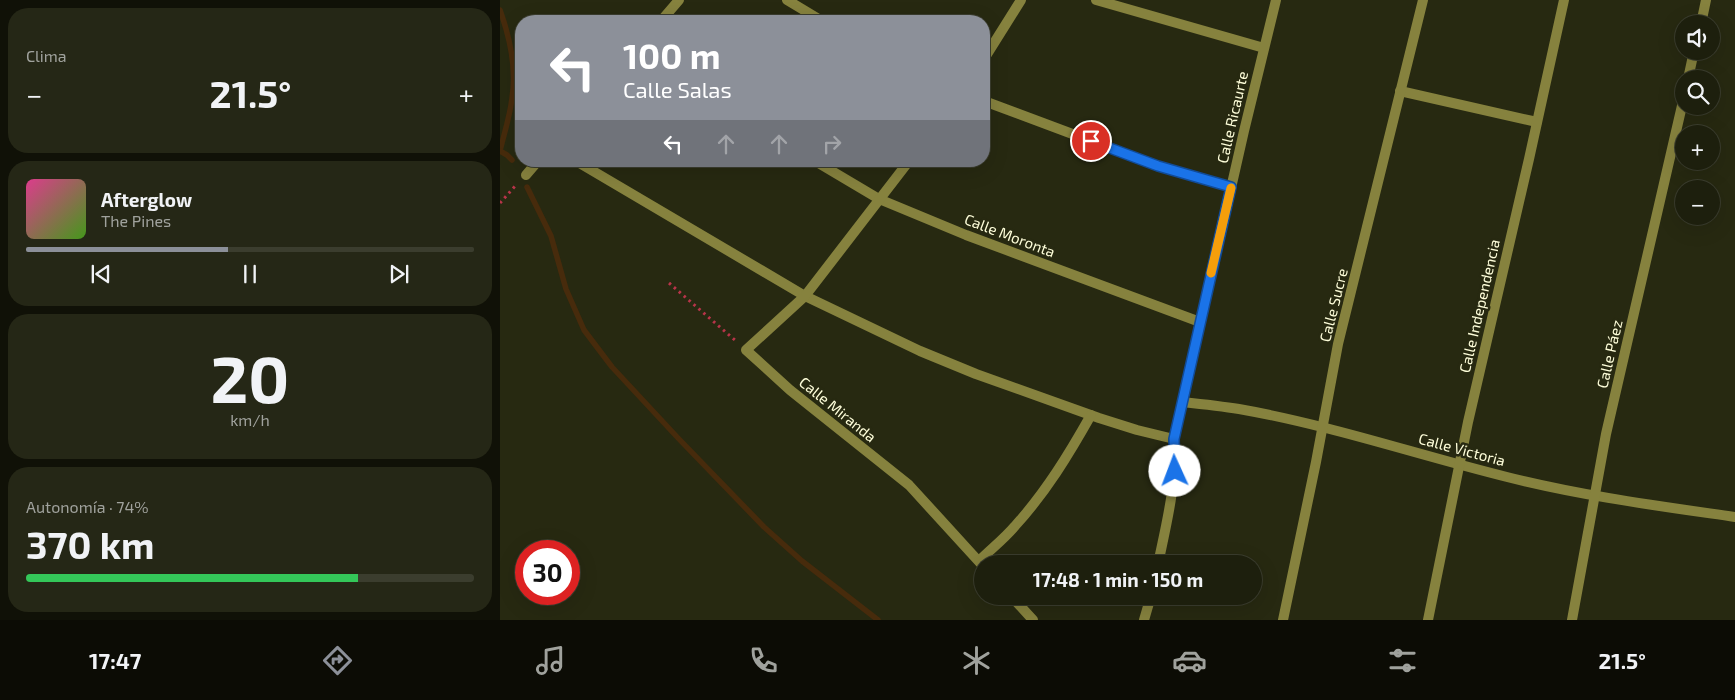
<!DOCTYPE html>
<html lang="es">
<meta charset="utf-8">
<style>
body{margin:0;font-family:"Exo 2",sans-serif;background:#252716;color:#f1f3f6;height:100vh;display:flex;flex-direction:column;font-size:19px;white-space:nowrap}
*{box-sizing:border-box;margin:0}
p{font-size:16px;color:#a0a29d}
.icon{flex:none;width:28px;height:28px;fill:none;stroke:currentColor;stroke-width:2;stroke-linecap:round;stroke-linejoin:round}
.map{position:relative;flex:1;overflow:hidden}
.drawer{display:flex;flex-direction:column;gap:8px;padding:8px;background:#101107;width:500px}
.drawer>*{flex:none}
.hud{position:absolute;left:15px;top:15px;width:475px;height:152px;border-radius:20px;box-shadow:0 5px 20px #0002,0 0 0 1px #3b3d2e;background:#8c9099;color:#fff;overflow:hidden}
.controls{position:absolute;left:1175px;top:15px;display:grid;gap:10px}
.controls a{display:grid;place-items:center;width:45px;height:45px;border-radius:50%;background:#1d1f0d;box-shadow:0 5px 20px #0002,0 0 0 1px #3b3d2e;font-size:25px}
.speed{position:absolute;left:15px;top:540px;display:flex;gap:10px;font-size:25px;font-weight:700;text-align:center}
.speed>*{display:grid;place-content:center;width:65px;height:65px;border-radius:50%;background:#1d1f0d;box-shadow:0 5px 20px #0002,0 0 0 1px #3b3d2e;line-height:1}
.speed .limit{border:8px solid #d22;background:#fff;color:#111}
.pin{position:absolute;display:grid;place-items:center;width:42px;height:42px;color:#fff;margin:-21px;border:2px solid #fff;border-radius:50%;box-shadow:0 1px 5px #0007}
.me{position:absolute;width:55px;margin:-28px;rotate:358deg;stroke-linejoin:round;filter:drop-shadow(0 0 4px #0008)}
.turn{display:flex;align-items:center;gap:18px;height:105px;padding:0 25px;font-size:22px}
.turn .icon{width:65px;height:65px;stroke-width:2.5}
.turn b{display:block;font-size:35px;line-height:42px}
.lanes{display:flex;align-items:center;height:48px;padding:0 25px;background:#0003;justify-content:center;gap:25px;direction:ltr}
.lanes .off{opacity:.35}
.big{font-size:38px;font-weight:700;line-height:1.1}
.drawer .card{flex:1;display:flex;flex-direction:column;justify-content:center;gap:8px;min-width:0;padding:0 18px;border-radius:20px;background:#252716}
.drawer .dial{align-items:center;gap:0}
.dial b{font-size:65px;line-height:1}
.song{display:flex;align-items:center;gap:15px}
.cover{width:60px;height:60px;border-radius:8px;background:linear-gradient(135deg,hsl(330 70% 55%),hsl(100 70% 35%))}
.played{height:5px;border-radius:2px;background:linear-gradient(90deg,#8c9099 45%,#3b3d2e 45%)}
.keys{display:flex;justify-content:space-around;direction:ltr}
.heat{display:flex;justify-content:space-between;align-items:center;font-size:28px;direction:ltr}
.charge{height:8px;border-radius:4px;background:linear-gradient(90deg,#34c759 74%,#3b3d2e 0)}
.trip{position:absolute;left:474px;top:555px;width:288px;height:50px;border-radius:25px;background:#1d1f0d;box-shadow:0 5px 20px #0002,0 0 0 1px #3b3d2e;font-weight:700;line-height:50px;text-align:center}
.tabs{display:flex;height:80px;justify-content:space-around;align-items:center;background:#0c0c05;color:#a0a29d}
.tabs .icon{width:35px;height:35px}
.tabs .current{color:#8c9099}
.tabs b{font-size:22px;color:#f1f3f6}
main{display:flex;flex:1;min-height:0}
.map>svg:first-child{display:block}
</style>
<main>
<section class="drawer">
<div class="card"><p>Clima</p>
<div class="heat"><a>−</a><b class="big">21.5°</b><a>+</a></div>
</div>
<div class="card">
<div class="song"><i class="cover"></i><div><b>Afterglow</b><p>The Pines</p></div></div>
<div class="played"></div>
<div class="keys"><svg class="icon" aria-label="previous" viewBox="0 0 24 24"><path d="M18 5L8 12l10 7zM5 5v14"/></svg><svg class="icon" aria-label="pause" viewBox="0 0 24 24"><path d="M8 5v14M16 5v14"/></svg><svg class="icon" aria-label="next" viewBox="0 0 24 24"><path d="M6 5l10 7-10 7zM19 5v14"/></svg></div>
</div>
<div class="card dial"><b>20</b><p>km/h</p></div>
<div class="card"><p>Autonomía · 74%</p><b class="big">370 km</b><div class="charge"></div></div>
</section>
<div class="map">
<svg width="1235" height="620" viewBox="0 0 1235 620">
<rect width="100%" height="100%" fill="#272911"/>
<g fill="none" stroke-linecap="round" stroke-linejoin="round">
<!-- stream -->
<g stroke="#472b0c" stroke-width="5.5">
<path d="M0 10C10 38 17 68 12 98 10 116 4 134 0 151"/>
<path d="M0 151 7 155 12 160"/>
<path d="M27 187 51 236 66 289 84 330 112 367 178 438 264 527 302 561 378 620"/>
</g>
<!-- path -->
<g stroke="#b83449" stroke-width="3" stroke-dasharray="2.5 4" stroke-linecap="butt">
<path d="M0 203 17 184"/>
<path d="M169 283 236 341"/>
</g>
<!-- street -->
<g stroke="#86823e" stroke-width="10">
<path d="M287 0 322 21"/>
<path d="M596 0 764 48"/>
<path d="M161 21 179 0"/>
<path d="M1201 24 1206 0"/>
<path d="M484 59 521 0"/>
<path d="M1188 79 1194 51"/>
<path d="M900 91 1037 122"/>
<path d="M484 101 658 166 731 187"/>
<path d="M76 161 305 296 420 351 476 374 599 418 637 430 674 439"/>
<path d="M315 161 379 199 466 235 700 322"/>
<path d="M409 161 305 296 246 350 290 390 409 485 482 565"/>
<path d="M26 175 38 161"/>
<path d="M682 402C701 404 720 406 739 409 830 425 918 455 1007 477 1082 496 1159 506 1235 517"/>
<path d="M479 561C491 549 504 539 515 526 546 492 569 454 591 415"/>
<path d="M658 564C667 521 677 483 674 439L744 131 776 0"/>
<path d="M511 596 533 620"/>
<path d="M644 620 651 596"/>
<path d="M783 620 816 462 838 344 923 0"/>
<path d="M928 620 968 422 1029 159 1064 0"/>
<path d="M1072 620 1106 434 1184 97"/>
</g>
</g>
<g fill="none" stroke-linecap="round" stroke-linejoin="round">
<!-- route casing -->
<g stroke="#114b97" stroke-width="12">
<path id="route" d="M591 141 658 166 731 187 674 439 675 471"/>
</g>
<!-- route -->
<use href="#route" stroke="#1a73e8" stroke-width="9"/>
<!-- slow -->
<path stroke="#f59e0b" stroke-width="9" d="M711 273 731 188"/>
</g>
<g text-anchor="middle" dominant-baseline="central" stroke-width="5" stroke-linejoin="round" paint-order="stroke">
<!-- street labels -->
<g font-size="15" fill="#fefeda" stroke="#272911">
<text transform="translate(732 117) rotate(-77)">Calle Ricaurte</text>
<text transform="translate(510 235) rotate(21)">Calle Moronta</text>
<text transform="translate(833 305) rotate(-76)">Calle Sucre</text>
<text transform="translate(979 306) rotate(-77)">Calle Independencia</text>
<text transform="translate(1109 354) rotate(-77)">Calle Páez</text>
<text transform="translate(338 409) rotate(39)">Calle Miranda</text>
<text transform="translate(962 449) rotate(15)">Calle Victoria</text>
</g>
</g>
</svg>
<div class="controls">
<a><svg class="icon" aria-label="sound" viewBox="0 0 24 24"><path d="M4 9h4l5-4v14l-5-4H4zM17 9q2 3 0 6"/></svg></a>
<a><svg class="icon" aria-label="search" viewBox="0 0 24 24"><circle cx="10" cy="10" r="6"/><path d="M15 15l6 6"/></svg></a>
<a>+</a>
<a>−</a>
</div>
<div class="speed"><div class="limit">30</div></div>
<div class="pin" style="left:591px;top:141px;background:#d93025"><svg class="icon" aria-label="arrive" viewBox="0 0 24 24"><path d="M6 21V4h12l-3 4 3 4H6"/></svg></div>
<svg class="me" style="left:675px;top:471px" viewBox="-20 -20 40 40"><circle r="19" fill="#fff"/><path d="M0-13L10 11 0 6-10 11z" fill="#1a73e8"/></svg>
<div class="trip">17:48 · 1 min · 150 m</div>
<div class="hud">
<div class="turn"><svg class="icon" aria-label="left" viewBox="0 0 24 24"><path d="M17 20v-9H6M10 6l-5 5 5 5"/></svg><div><b>100 m</b>Calle Salas</div></div>
<div class="lanes"><svg class="icon" aria-label="left" viewBox="0 0 24 24"><path d="M17 20v-9H6M10 6l-5 5 5 5"/></svg><svg class="icon off" aria-label="ahead" viewBox="0 0 24 24"><path d="M12 20V5M6 11l6-6 6 6"/></svg><svg class="icon off" aria-label="ahead" viewBox="0 0 24 24"><path d="M12 20V5M6 11l6-6 6 6"/></svg><svg class="icon off" aria-label="right" viewBox="0 0 24 24"><path d="M7 20v-9h11M14 6l5 5-5 5"/></svg></div>
</div>
</div>
</main>
<nav class="tabs">
<b>17:47</b>
<svg class="icon current" aria-label="directions" viewBox="0 0 24 24"><path d="M12 3l9 9-9 9-9-9zM9 14v-3h6M13 9l2 2-2 2"/></svg>
<svg class="icon" aria-label="music" viewBox="0 0 24 24"><path d="M9 18V5l10-2v13"/><circle cx="6" cy="18" r="3"/><circle cx="16" cy="16" r="3"/></svg>
<svg class="icon" aria-label="phone" viewBox="0 0 24 24"><path d="M5 4h4l2 5-3 2q2 4 5 5l2-3 5 2v4C11 20 4 13 5 4z"/></svg>
<svg class="icon" aria-label="climate" viewBox="0 0 24 24"><path d="M12 3v18M4 7l16 10M4 17L20 7"/></svg>
<svg class="icon" aria-label="car" viewBox="0 0 24 24"><path d="M5 17H2v-5l4-1 3-4h7l3 4 3 1v5h-3M9 17h6M6 11h13"/><circle cx="7" cy="17" r="2"/><circle cx="17" cy="17" r="2"/></svg>
<svg class="icon" aria-label="filters" viewBox="0 0 24 24"><path d="M4 7h16M4 17h16"/><circle cx="9" cy="7" r="2"/><circle cx="15" cy="17" r="2"/></svg>
<b>21.5°</b>
</nav>
